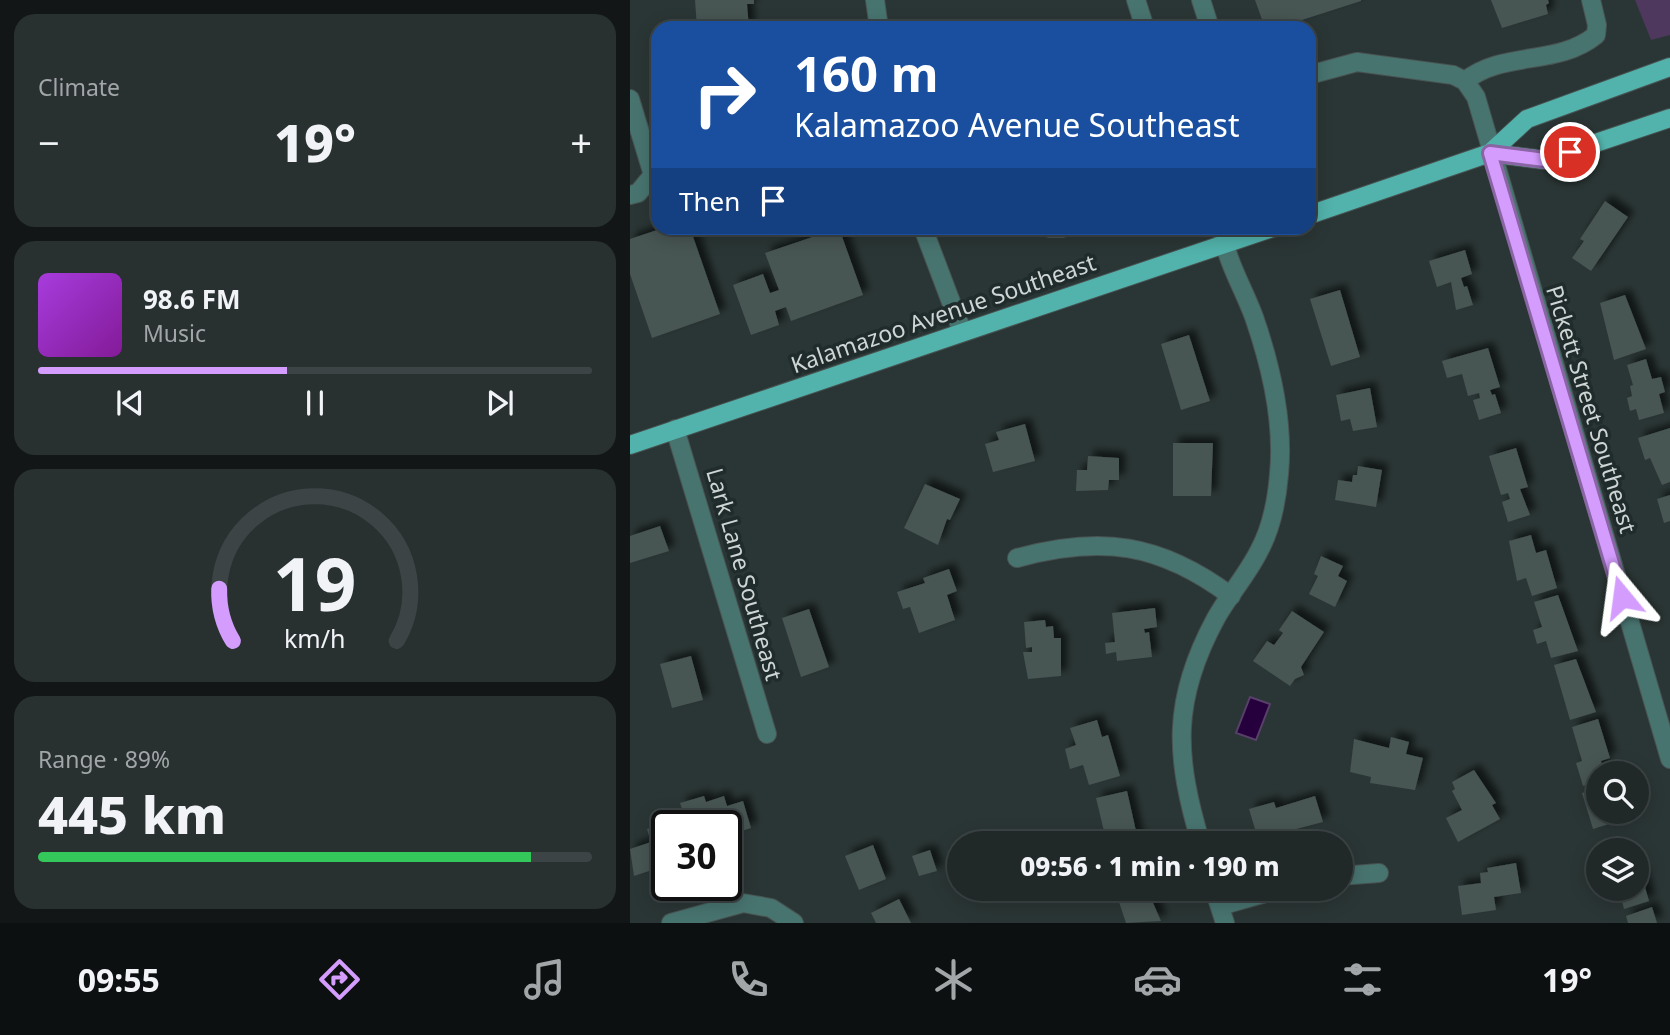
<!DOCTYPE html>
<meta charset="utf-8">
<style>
body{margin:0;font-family:"Noto Sans",sans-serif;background:#283030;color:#f1f3f6;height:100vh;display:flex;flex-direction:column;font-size:26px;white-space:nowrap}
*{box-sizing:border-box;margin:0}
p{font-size:23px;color:#a2a6a8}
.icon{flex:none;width:38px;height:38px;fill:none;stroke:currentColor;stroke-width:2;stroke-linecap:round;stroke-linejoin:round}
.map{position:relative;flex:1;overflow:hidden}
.details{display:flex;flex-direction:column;gap:14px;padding:14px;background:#121616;width:630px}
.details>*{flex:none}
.hud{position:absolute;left:21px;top:21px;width:665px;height:214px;border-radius:21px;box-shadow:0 4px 18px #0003,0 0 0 2px #3d4445;background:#1a4fa0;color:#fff;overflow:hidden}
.fabs{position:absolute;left:956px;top:761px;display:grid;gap:14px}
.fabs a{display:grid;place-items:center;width:63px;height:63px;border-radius:50%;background:#202828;box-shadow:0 4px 18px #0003,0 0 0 2px #3d4445;font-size:35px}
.speed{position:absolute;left:21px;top:810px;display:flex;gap:14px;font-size:35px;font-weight:700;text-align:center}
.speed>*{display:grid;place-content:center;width:91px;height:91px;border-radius:50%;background:#202828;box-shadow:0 4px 18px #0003,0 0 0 2px #3d4445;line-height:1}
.speed .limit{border:4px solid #111;border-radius:10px;background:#fff;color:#111}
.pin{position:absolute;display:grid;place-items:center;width:60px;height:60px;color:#fff;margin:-30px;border:4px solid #fff;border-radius:50%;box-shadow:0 2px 7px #0007}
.me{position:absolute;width:77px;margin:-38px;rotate:344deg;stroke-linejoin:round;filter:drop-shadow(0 0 5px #0008)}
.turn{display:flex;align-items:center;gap:24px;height:147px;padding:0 28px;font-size:32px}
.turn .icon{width:91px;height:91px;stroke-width:2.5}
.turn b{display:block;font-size:49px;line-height:60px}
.then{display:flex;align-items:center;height:66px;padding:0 28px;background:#0003;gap:14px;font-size:26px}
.big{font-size:52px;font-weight:800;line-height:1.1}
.details .card{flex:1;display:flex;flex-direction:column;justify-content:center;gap:10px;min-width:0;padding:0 24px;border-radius:21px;background:#283030}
.details .dial{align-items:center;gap:0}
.dial svg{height:182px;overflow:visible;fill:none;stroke:#3d4445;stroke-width:7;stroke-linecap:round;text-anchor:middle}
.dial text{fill:#f1f3f6;stroke:none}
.song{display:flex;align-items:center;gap:21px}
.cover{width:84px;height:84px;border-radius:10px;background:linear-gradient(135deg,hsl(280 70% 55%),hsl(290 70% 35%))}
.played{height:7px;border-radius:4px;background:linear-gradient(90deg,#d39cfd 45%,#3d4445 45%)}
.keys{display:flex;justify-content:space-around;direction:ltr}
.heat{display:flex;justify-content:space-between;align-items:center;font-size:38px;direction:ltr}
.charge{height:10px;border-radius:5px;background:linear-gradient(90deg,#34c759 89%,#3d4445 0)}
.trip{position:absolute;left:317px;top:831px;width:406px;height:70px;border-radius:35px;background:#202828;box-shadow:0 4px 18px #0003,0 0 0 2px #3d4445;font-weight:800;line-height:70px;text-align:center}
.dock{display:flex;height:112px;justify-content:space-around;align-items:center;background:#0d1010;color:#a2a6a8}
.dock .icon{width:49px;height:49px}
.dock .selected{color:#d39cfd}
.dock b{font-size:32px;color:#f1f3f6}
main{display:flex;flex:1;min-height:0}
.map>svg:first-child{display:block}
</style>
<main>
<section class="details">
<div class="card"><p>Climate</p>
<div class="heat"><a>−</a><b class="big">19°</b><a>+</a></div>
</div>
<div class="card">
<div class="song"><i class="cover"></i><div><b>98.6 FM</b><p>Music</p></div></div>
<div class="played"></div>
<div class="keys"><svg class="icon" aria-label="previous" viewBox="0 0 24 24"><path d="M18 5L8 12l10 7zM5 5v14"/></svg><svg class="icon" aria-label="pause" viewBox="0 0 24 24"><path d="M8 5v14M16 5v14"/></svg><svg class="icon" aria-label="next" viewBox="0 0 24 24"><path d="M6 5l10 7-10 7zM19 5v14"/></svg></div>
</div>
<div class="card dial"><svg viewBox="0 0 100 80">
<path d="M14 69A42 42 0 1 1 86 69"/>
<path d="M14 69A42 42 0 0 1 8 46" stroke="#d39cfd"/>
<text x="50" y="56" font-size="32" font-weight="700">19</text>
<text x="50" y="72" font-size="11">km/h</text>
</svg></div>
<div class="card"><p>Range · 89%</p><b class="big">445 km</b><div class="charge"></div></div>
</section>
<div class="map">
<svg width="1040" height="923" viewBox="0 0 1040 923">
<defs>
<filter id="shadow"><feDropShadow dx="6" dy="-6" stdDeviation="3.5" flood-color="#0009"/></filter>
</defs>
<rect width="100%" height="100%" fill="#2a3635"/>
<!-- green -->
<path fill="#4e385e" d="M1005 0H1040V35L1021 40Z"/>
<!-- water -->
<path fill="#26003c" stroke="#58406a" stroke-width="2" d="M620 697 640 704 626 740 606 733Z"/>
<!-- building -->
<g fill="#475453" filter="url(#shadow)">
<path d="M65 0H124V4H117L119 28H67Z"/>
<path d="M625 0H731V1L647 28H635Z"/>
<path d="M861 0H918L919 3 916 5 918 14 872 28Z"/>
<path d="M975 201 998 217 961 271 942 258 954 241 950 239Z"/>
<path d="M33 228H60L90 314 22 338 0 274V239Z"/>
<path d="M209 228 233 295 161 321 156 307 145 311 149 325 121 335 103 285 133 274 140 293 149 290 135 253Z"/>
<path d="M835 250 842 274 831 278 834 287 837 286 843 305 826 310 821 282 807 287 799 261Z"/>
<path d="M710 290 730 357 701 366 680 299Z"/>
<path d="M995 295 1016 349 984 360 970 303Z"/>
<path d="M559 335 580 401 551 410 531 344Z"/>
<path d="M858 348 870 387 860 390 862 395 865 394 871 413 849 420 843 400 850 398 849 393 838 396 832 374 817 378 812 361Z"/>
<path d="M1016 359 1022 379 1031 377 1035 392 1029 394 1034 413 1009 420 1006 409 1000 411 997 398 1002 396 1000 386 1003 385 997 365Z"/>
<path d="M740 388 747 427 723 431 720 419 711 421 706 395Z"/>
<path d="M395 424 405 461 363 472 355 444 369 440 366 432Z"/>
<path d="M1040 428V482L1032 485 1020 458 1015 460 1008 438Z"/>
<path d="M543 443H583L581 496H543Z"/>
<path d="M886 448 898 487 890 489 900 515 878 522 872 502 880 499 878 493 871 495 859 456Z"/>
<path d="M458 456 489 458V480H479L478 490 446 491 447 470H457Z"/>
<path d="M728 466 752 470 746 507 705 500 708 480 722 482 723 475H727Z"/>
<path d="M295 484 330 499 320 520 317 519 308 545 274 528Z"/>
<path d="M1040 495V521L1034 523 1027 499Z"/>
<path d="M30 526 39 551 0 563V536Z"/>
<path d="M901 535 906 553 916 550 927 588 902 596 896 578 887 581 879 541Z"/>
<path d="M691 556 713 566 708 576 717 581 705 607 679 594 688 576 684 574Z"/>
<path d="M319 569 327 591 317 595 325 620 289 633 280 607 273 609 267 592 295 583 293 578Z"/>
<path d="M928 595 948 651 921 658 916 641 907 644 903 630 912 627 904 602Z"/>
<path d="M525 608 527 627 514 629 515 633 519 632 522 657 487 661 486 652 476 654 475 643 485 642 482 613Z"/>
<path d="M179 609 199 667 171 677 152 618Z"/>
<path d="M662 611 694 632 671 667 674 675 665 679 660 686 623 661 637 641 644 645 653 633 649 630Z"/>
<path d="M415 620 416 627 423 626 424 638H431V676L398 679 393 652H402V647L396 648 394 622Z"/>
<path d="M61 656 73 700 42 708 30 664Z"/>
<path d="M946 659 966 712 940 720 924 665Z"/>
<path d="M968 719 980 758 971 761 975 774H968V782L953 786 946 763 952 761 942 727Z"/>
<path d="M467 720 472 737 478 735 490 776 459 785 453 765 440 769 435 749 446 745 440 728Z"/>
<path d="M761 737 779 742 776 754 793 758 785 790 740 783 741 777 720 772 724 739 759 748Z"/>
<path d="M844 770 866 803 862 805 870 819 828 842 816 818 832 810 822 791 825 789 822 782Z"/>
<path d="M968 788V812H993L995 819 963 829 952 793Z"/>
<path d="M497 791 509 844H477L466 798Z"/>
<path d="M74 796 76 802 94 796 97 806 113 801 121 828 96 836V826H78L76 819 57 825 50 803Z"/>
<path d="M685 796 693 822 628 839 619 809 644 802 646 808Z"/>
<path d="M31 824 37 836V865L4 876 0 849 21 842 17 829Z"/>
<path d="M243 845 256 879 229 890 215 856Z"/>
<path d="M300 850 307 871 289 876 282 856Z"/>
<path d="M886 863 891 893 864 897 866 910 832 915 828 886 851 883 850 873 858 872 857 868Z"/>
<path d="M1011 873 1019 901 994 909 989 889H1006V874Z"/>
<path d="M489 889H517L531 921 496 923 485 890Z"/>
<path d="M269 899 281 923H246L241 913Z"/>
<path d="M1022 907 1027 923H998L996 916Z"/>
</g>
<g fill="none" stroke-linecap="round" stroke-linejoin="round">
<!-- minor casing -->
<g stroke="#485352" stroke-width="20">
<g id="minor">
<path d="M245 0 249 28"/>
<path d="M506 0 515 28"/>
<path d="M571 0 580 28"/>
<path d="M679 75 727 62 823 75 835 81 846 97 1040 759"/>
<path d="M835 81C873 50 927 67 966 35L967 25 961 0"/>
<path d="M0 99 23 175 8 193 0 195"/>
<path d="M293 228 332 331"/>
<path d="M419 228H433"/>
<path d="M45 429 137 734"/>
<path d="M387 558C471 535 530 543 601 596"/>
<path d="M571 844C545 756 541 701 586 618 599 595 617 575 629 551 641 529 647 499 649 474 654 423 641 366 624 317 613 287 595 259 592 228"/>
<path d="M710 876 749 873"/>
<path d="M584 889 595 923"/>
<path d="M590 906 650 889"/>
<path d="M41 923 113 903 141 908 164 923"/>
</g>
</g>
<!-- major casing -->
<g stroke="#485352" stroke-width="20">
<g id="major">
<path d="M860 153 915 160 1040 118"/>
<path d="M679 215 860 153 897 119 1040 67"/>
<path d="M0 445 642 228"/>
</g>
</g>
<!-- minor -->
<use href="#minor" stroke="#487470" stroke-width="18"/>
<!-- major -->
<use href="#major" stroke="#52b3ac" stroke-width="18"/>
</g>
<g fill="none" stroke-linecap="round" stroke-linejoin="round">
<!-- route casing -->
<g stroke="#8965a4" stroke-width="18">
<path id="route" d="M940 152 915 160 860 153 992 597"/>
</g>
<!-- route -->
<use href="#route" stroke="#d39cfd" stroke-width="12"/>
</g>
<g text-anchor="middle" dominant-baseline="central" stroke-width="7" stroke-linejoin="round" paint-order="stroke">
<!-- street labels -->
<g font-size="23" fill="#ced6d5" stroke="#202c2b">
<text transform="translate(313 313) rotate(-19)">Kalamazoo Avenue Southeast</text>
<text transform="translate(962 409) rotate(73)">Pickett Street Southeast</text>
<text transform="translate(115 574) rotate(74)">Lark Lane Southeast</text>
</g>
</g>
</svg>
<div class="fabs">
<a><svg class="icon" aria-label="search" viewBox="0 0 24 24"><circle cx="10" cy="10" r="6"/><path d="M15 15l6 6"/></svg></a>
<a><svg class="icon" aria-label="layers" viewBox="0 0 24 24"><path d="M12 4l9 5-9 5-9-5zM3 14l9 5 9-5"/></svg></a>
</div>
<div class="speed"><div class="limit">30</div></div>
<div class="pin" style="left:940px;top:152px;background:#d93025"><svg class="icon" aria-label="arrive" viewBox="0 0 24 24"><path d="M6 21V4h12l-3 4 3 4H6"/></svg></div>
<svg class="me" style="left:992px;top:597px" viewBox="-20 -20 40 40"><path d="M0-17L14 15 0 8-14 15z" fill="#d39cfd" stroke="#fff" stroke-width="4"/></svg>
<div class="trip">09:56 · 1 min · 190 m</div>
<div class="hud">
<div class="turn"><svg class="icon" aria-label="right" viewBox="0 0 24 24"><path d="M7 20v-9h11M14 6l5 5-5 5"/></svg><div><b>160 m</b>Kalamazoo Avenue Southeast</div></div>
<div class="then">Then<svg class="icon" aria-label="arrive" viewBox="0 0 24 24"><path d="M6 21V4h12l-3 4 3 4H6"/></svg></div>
</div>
</div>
</main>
<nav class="dock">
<b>09:55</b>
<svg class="icon selected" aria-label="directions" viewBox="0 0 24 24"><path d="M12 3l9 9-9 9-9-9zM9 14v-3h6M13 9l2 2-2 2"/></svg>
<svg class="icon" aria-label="music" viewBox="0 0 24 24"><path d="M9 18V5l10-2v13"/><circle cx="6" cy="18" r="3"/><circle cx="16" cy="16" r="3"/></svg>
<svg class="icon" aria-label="phone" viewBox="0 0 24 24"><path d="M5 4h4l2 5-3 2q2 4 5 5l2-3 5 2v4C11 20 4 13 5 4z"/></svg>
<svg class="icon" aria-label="climate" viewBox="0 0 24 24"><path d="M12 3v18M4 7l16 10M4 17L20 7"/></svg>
<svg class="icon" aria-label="car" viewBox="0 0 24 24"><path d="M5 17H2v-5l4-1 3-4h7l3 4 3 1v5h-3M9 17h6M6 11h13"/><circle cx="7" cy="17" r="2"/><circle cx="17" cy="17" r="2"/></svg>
<svg class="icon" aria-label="filters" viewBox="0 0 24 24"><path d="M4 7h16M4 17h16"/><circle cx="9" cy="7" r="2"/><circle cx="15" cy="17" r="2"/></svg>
<b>19°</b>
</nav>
